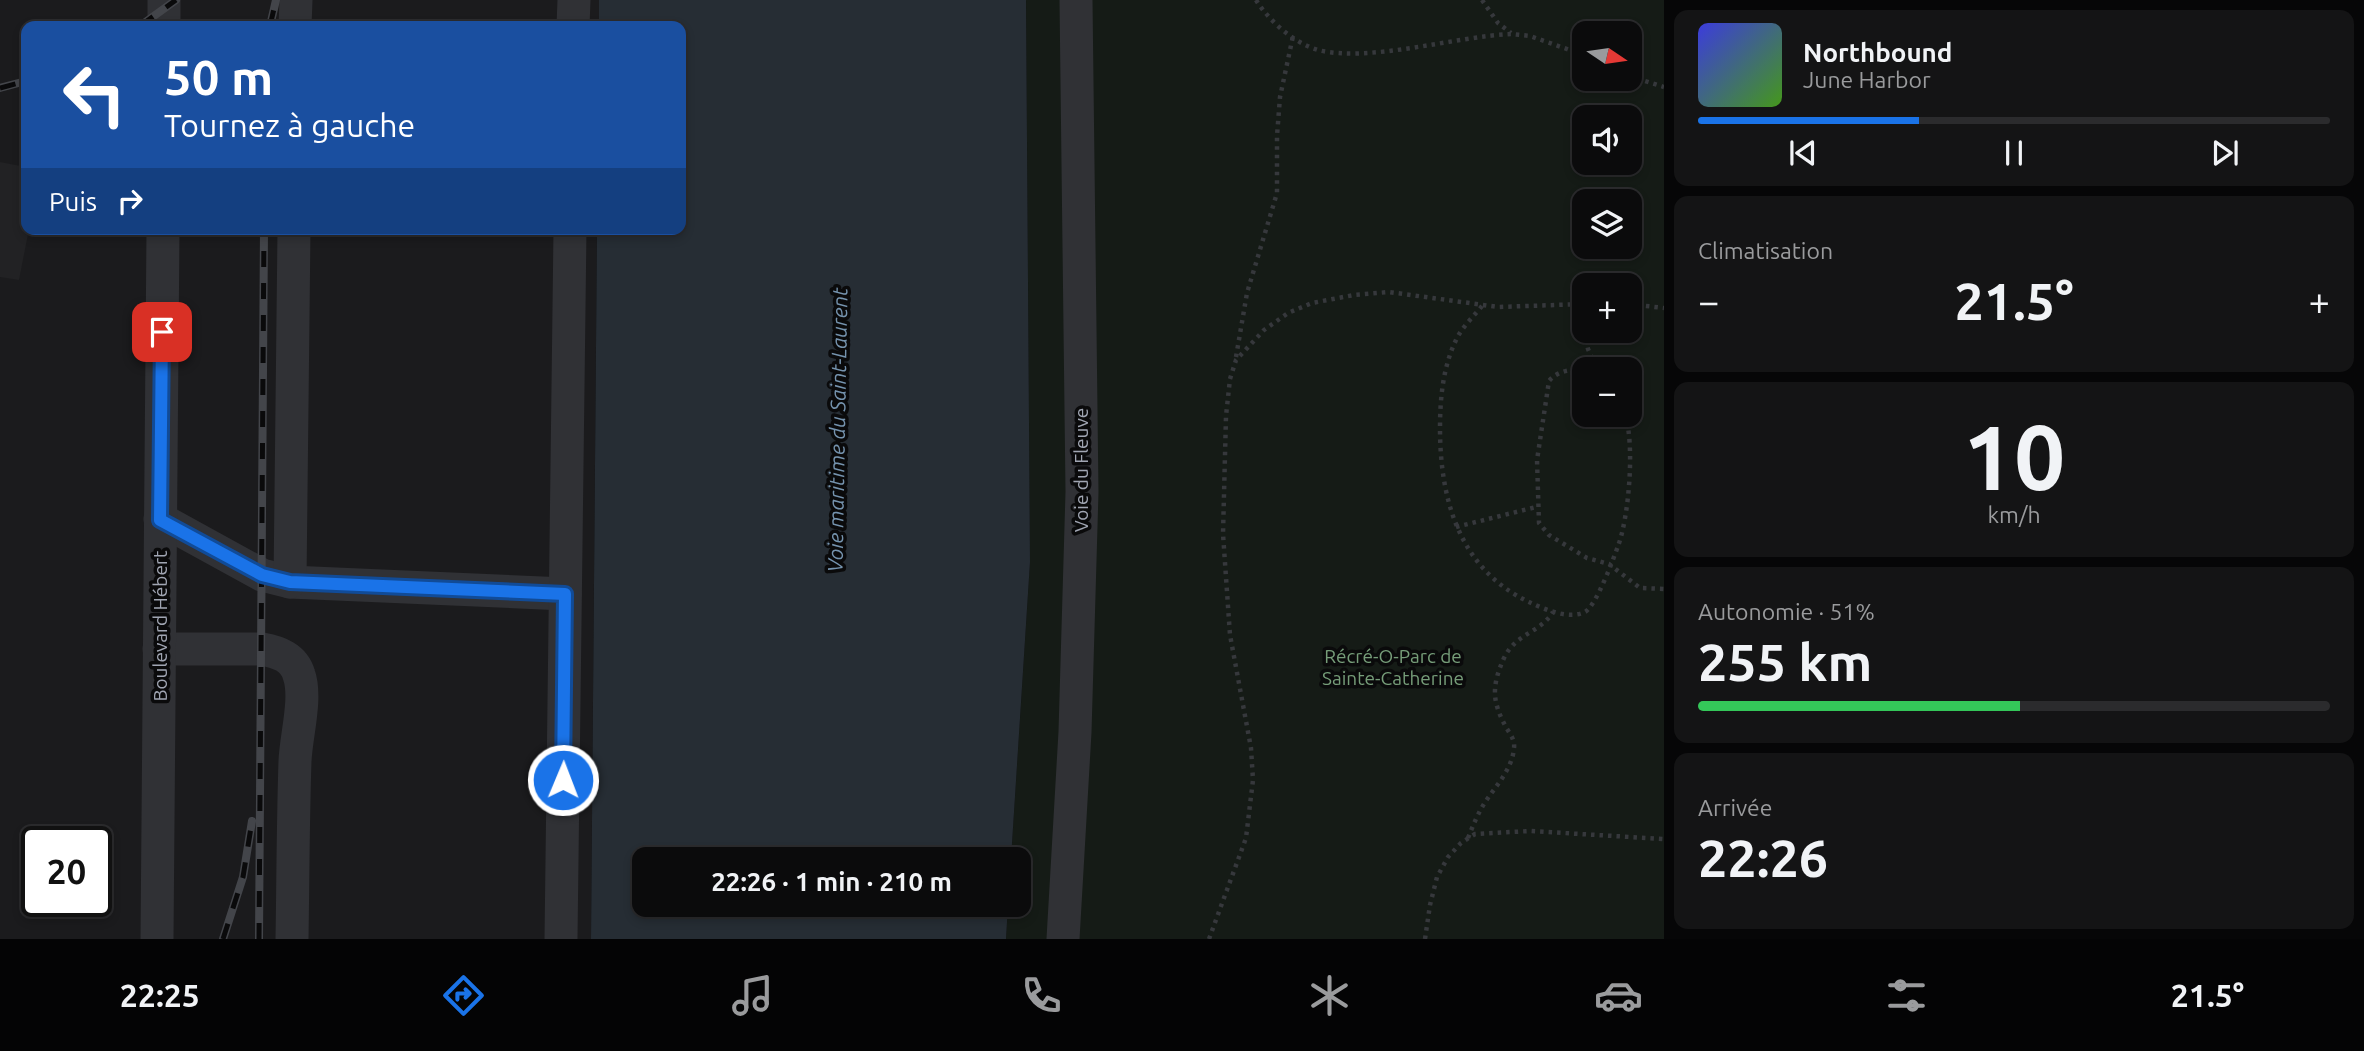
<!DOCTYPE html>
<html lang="fr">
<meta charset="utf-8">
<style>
body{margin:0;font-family:Ubuntu,sans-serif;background:#141415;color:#f1f3f6;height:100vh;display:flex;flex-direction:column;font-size:26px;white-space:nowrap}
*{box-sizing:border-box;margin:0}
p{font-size:23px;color:#9a9b9d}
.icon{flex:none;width:38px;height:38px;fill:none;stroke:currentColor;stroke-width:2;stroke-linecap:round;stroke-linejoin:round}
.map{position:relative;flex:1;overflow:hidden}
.sheet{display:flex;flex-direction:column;gap:10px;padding:10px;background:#060607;width:700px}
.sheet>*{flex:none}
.top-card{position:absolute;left:21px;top:21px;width:665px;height:214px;border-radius:14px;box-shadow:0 4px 10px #0003,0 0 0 2px #2b2b2d;background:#1a4fa0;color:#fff;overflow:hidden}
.needle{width:46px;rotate:103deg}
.fabs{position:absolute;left:1572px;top:21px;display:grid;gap:14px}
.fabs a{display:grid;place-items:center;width:70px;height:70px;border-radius:14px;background:#0b0b0c;box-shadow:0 4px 10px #0003,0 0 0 2px #2b2b2d;font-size:35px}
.speed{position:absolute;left:21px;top:826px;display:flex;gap:14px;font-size:35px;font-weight:700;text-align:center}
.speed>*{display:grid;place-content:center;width:91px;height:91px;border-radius:50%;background:#0b0b0c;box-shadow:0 4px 10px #0003,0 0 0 2px #2b2b2d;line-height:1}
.speed .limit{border:4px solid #111;border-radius:10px;background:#fff;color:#111}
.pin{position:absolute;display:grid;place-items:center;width:60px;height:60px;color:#fff;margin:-30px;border-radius:14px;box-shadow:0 4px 10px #0006}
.me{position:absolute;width:77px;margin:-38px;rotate:1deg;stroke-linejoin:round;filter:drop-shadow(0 0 5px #0008)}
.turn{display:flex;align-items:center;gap:24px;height:147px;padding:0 28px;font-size:32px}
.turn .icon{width:91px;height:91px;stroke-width:2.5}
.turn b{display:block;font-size:49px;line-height:60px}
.then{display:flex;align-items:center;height:66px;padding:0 28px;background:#0003;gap:14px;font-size:26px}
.big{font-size:52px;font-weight:600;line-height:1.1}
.sheet .widget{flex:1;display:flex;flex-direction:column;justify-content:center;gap:10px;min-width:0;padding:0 24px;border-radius:14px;background:#141415}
.sheet .dial{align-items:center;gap:0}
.dial b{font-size:91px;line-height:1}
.song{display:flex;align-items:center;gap:21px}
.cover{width:84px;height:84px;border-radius:10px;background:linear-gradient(135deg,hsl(240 70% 55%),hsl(100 70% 35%))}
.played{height:7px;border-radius:4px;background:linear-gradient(90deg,#1a73e8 35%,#2b2b2d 35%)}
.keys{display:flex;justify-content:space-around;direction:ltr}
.heat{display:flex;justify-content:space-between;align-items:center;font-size:38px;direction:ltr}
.charge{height:10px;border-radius:5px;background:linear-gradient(90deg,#34c759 51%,#2b2b2d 0)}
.trip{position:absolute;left:632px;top:847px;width:399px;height:70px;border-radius:14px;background:#0b0b0c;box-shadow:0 4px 10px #0003,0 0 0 2px #2b2b2d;font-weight:600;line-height:70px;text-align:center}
.menu{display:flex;height:112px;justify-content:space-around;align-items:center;background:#040405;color:#9a9b9d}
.menu .icon{width:49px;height:49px}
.menu .selected{color:#1a73e8}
.menu b{font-size:32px;color:#f1f3f6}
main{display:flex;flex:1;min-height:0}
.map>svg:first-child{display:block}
</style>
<main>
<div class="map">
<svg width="1664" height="939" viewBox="0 0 1664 939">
<rect width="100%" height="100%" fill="#0f0f10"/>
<!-- built -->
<path fill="#1b1b1d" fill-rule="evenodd" d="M0 0H599V26H26V229H597L591 939H0ZM37 842H96V901H37Z"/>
<!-- green -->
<path fill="#151b16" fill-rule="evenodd" d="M1026 0H1664V939H1006L1008 905H1018V859H1011L1030 562ZM1584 33H1629V79H1584ZM1584 117H1629V163H1584ZM1584 201H1629V247H1584ZM1584 285H1629V331H1584ZM1584 369H1629V415H1584Z"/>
<!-- water -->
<path fill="#262d34" d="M599 0H1026L1030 562 1011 859H644V905H1008L1006 939H591L597 229H681V26H599Z"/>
<!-- building -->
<path fill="#222224" d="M0 162 26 167V229H29L19 280 0 277Z"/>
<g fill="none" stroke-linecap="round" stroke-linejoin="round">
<!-- path -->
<g stroke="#36383c" stroke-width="4.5" stroke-dasharray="3.5 5" stroke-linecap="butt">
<path d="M1256 0C1269 21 1294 43 1318 50 1369 63 1457 36 1512 34L1530 36 1584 55"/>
<path d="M1482 0 1498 23 1511 33"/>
<path d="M1629 76 1664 87"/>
<path d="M23 166 25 153"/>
<path d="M1583 304 1584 328"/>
<path d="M1629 304 1664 308"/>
<path d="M1482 306C1474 316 1462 327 1456 340 1443 367 1440 398 1440 428 1440 499 1459 569 1529 602 1544 609 1568 620 1585 612 1596 606 1613 560 1618 546 1629 517 1635 444 1625 415"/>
<path d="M1584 331 1588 349 1597 369"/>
<path d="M1236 357 1247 293 1277 193V136L1280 97 1293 36"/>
<path d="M1584 370C1571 369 1557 371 1549 381L1537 460 1539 523 1549 535 1587 558 1609 564 1640 588 1664 589"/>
<path d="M1456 527 1536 507"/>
<path d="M1468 838C1472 828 1476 818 1481 809 1492 789 1512 772 1514 748 1515 741 1511 735 1507 729 1492 702 1491 687 1504 658 1516 633 1540 633 1553 612"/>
<path d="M1209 939 1246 838 1253 780 1251 748 1230 635 1223 534 1226 416 1230 379 1236 360 1264 330 1288 313 1312 303 1354 295 1389 292 1498 307 1584 304"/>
<path d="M1425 939 1430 905 1437 877 1448 857 1461 843 1475 834 1530 831 1664 839"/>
</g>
<!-- minor -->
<g stroke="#303135" stroke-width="33">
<path d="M164 26V0"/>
<path d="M295 26 296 0"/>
<path d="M573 26 574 0"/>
<path d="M160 519 262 575 290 582 565 594"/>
<path d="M290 582 294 229"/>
<path d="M159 649H262C278 652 294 657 299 675 307 698 296 736 295 761 293 820 293 880 292 939"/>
<path d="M157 939 163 229"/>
<path d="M561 939 570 229"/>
<path d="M1063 939 1075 732 1082 492 1076 0"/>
</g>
<!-- rail casing -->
<g stroke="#43454a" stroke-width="8">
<g id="rail">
<path d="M140 26 176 0"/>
<path d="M270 26 276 0"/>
<path d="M0 88 26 81"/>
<path d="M223 939 243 877 252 821"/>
<path d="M259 939 264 229"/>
</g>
</g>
<!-- rail -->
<use href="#rail" stroke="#0a0a0b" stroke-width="5" stroke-dasharray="16" stroke-linecap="butt"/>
</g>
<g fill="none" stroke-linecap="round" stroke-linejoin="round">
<!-- route casing -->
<g stroke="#114b97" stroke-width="18">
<path id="route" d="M162 332 160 520 262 575 290 582 565 594 563 780"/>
</g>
<!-- route -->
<use href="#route" stroke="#1a73e8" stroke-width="12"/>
</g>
<g text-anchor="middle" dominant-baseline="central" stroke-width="7" stroke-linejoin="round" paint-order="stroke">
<!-- street labels -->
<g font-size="19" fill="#a0a5b2" stroke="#0a0a0b">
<text transform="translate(1081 470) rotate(-90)">Voie du Fleuve</text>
<text transform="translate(160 626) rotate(-90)">Boulevard Hébert</text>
</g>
<!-- park labels -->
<g font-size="19" fill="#769d79" stroke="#0a0a0b">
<text x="1393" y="656">Récré-O-Parc de<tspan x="1393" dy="22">Sainte-Catherine</tspan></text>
</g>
<!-- water labels -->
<g font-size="21" font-style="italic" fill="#7593ae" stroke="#0a0a0b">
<text transform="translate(837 430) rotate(-89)">Voie maritime du Saint-Laurent</text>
</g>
</g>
</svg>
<div class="fabs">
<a><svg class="needle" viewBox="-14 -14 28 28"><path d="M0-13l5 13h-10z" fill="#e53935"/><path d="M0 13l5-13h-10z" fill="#9a9b9d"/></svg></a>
<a><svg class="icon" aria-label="sound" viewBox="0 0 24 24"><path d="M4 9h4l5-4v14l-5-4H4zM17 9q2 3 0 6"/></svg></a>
<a><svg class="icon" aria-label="layers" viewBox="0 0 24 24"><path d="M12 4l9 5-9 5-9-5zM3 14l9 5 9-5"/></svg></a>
<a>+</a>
<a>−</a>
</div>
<div class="speed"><div class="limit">20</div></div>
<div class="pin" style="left:162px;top:332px;background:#d93025"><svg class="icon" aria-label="arrive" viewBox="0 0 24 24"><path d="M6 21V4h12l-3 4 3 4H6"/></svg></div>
<svg class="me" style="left:563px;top:780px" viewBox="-20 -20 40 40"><circle r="17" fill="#1a73e8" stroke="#fff" stroke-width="3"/><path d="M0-11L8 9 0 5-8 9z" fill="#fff"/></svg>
<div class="trip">22:26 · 1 min · 210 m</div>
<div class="top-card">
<div class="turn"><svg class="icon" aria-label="left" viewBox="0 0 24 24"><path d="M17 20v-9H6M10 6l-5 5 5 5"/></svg><div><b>50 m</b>Tournez à gauche</div></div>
<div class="then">Puis<svg class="icon" aria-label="right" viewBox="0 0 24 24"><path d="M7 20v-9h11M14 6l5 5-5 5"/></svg></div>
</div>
</div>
<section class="sheet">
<div class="widget">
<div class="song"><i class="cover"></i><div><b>Northbound</b><p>June Harbor</p></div></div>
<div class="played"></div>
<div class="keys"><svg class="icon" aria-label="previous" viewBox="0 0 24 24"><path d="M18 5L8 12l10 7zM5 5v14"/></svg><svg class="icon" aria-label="pause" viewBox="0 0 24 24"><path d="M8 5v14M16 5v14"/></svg><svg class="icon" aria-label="next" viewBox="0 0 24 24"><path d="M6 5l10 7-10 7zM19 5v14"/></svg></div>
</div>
<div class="widget"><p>Climatisation</p>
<div class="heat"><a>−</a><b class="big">21.5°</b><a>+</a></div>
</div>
<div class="widget dial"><b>10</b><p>km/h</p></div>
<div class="widget"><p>Autonomie · 51%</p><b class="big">255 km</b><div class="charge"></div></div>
<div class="widget"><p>Arrivée</p><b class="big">22:26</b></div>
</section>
</main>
<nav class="menu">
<b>22:25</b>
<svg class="icon selected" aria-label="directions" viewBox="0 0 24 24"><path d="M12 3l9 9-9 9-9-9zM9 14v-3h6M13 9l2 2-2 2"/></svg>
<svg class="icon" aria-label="music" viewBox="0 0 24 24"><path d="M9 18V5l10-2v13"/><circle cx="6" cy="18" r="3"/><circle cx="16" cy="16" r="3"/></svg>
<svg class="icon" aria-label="phone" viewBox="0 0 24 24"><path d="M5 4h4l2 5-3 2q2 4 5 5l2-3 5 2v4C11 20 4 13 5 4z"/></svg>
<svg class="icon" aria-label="climate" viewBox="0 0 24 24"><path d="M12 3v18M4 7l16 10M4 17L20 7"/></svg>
<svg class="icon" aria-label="car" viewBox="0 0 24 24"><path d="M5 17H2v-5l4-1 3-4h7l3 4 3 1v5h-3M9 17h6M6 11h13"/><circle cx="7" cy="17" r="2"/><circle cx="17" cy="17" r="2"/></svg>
<svg class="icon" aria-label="filters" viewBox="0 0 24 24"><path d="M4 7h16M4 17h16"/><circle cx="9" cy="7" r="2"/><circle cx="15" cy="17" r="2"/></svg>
<b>21.5°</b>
</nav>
